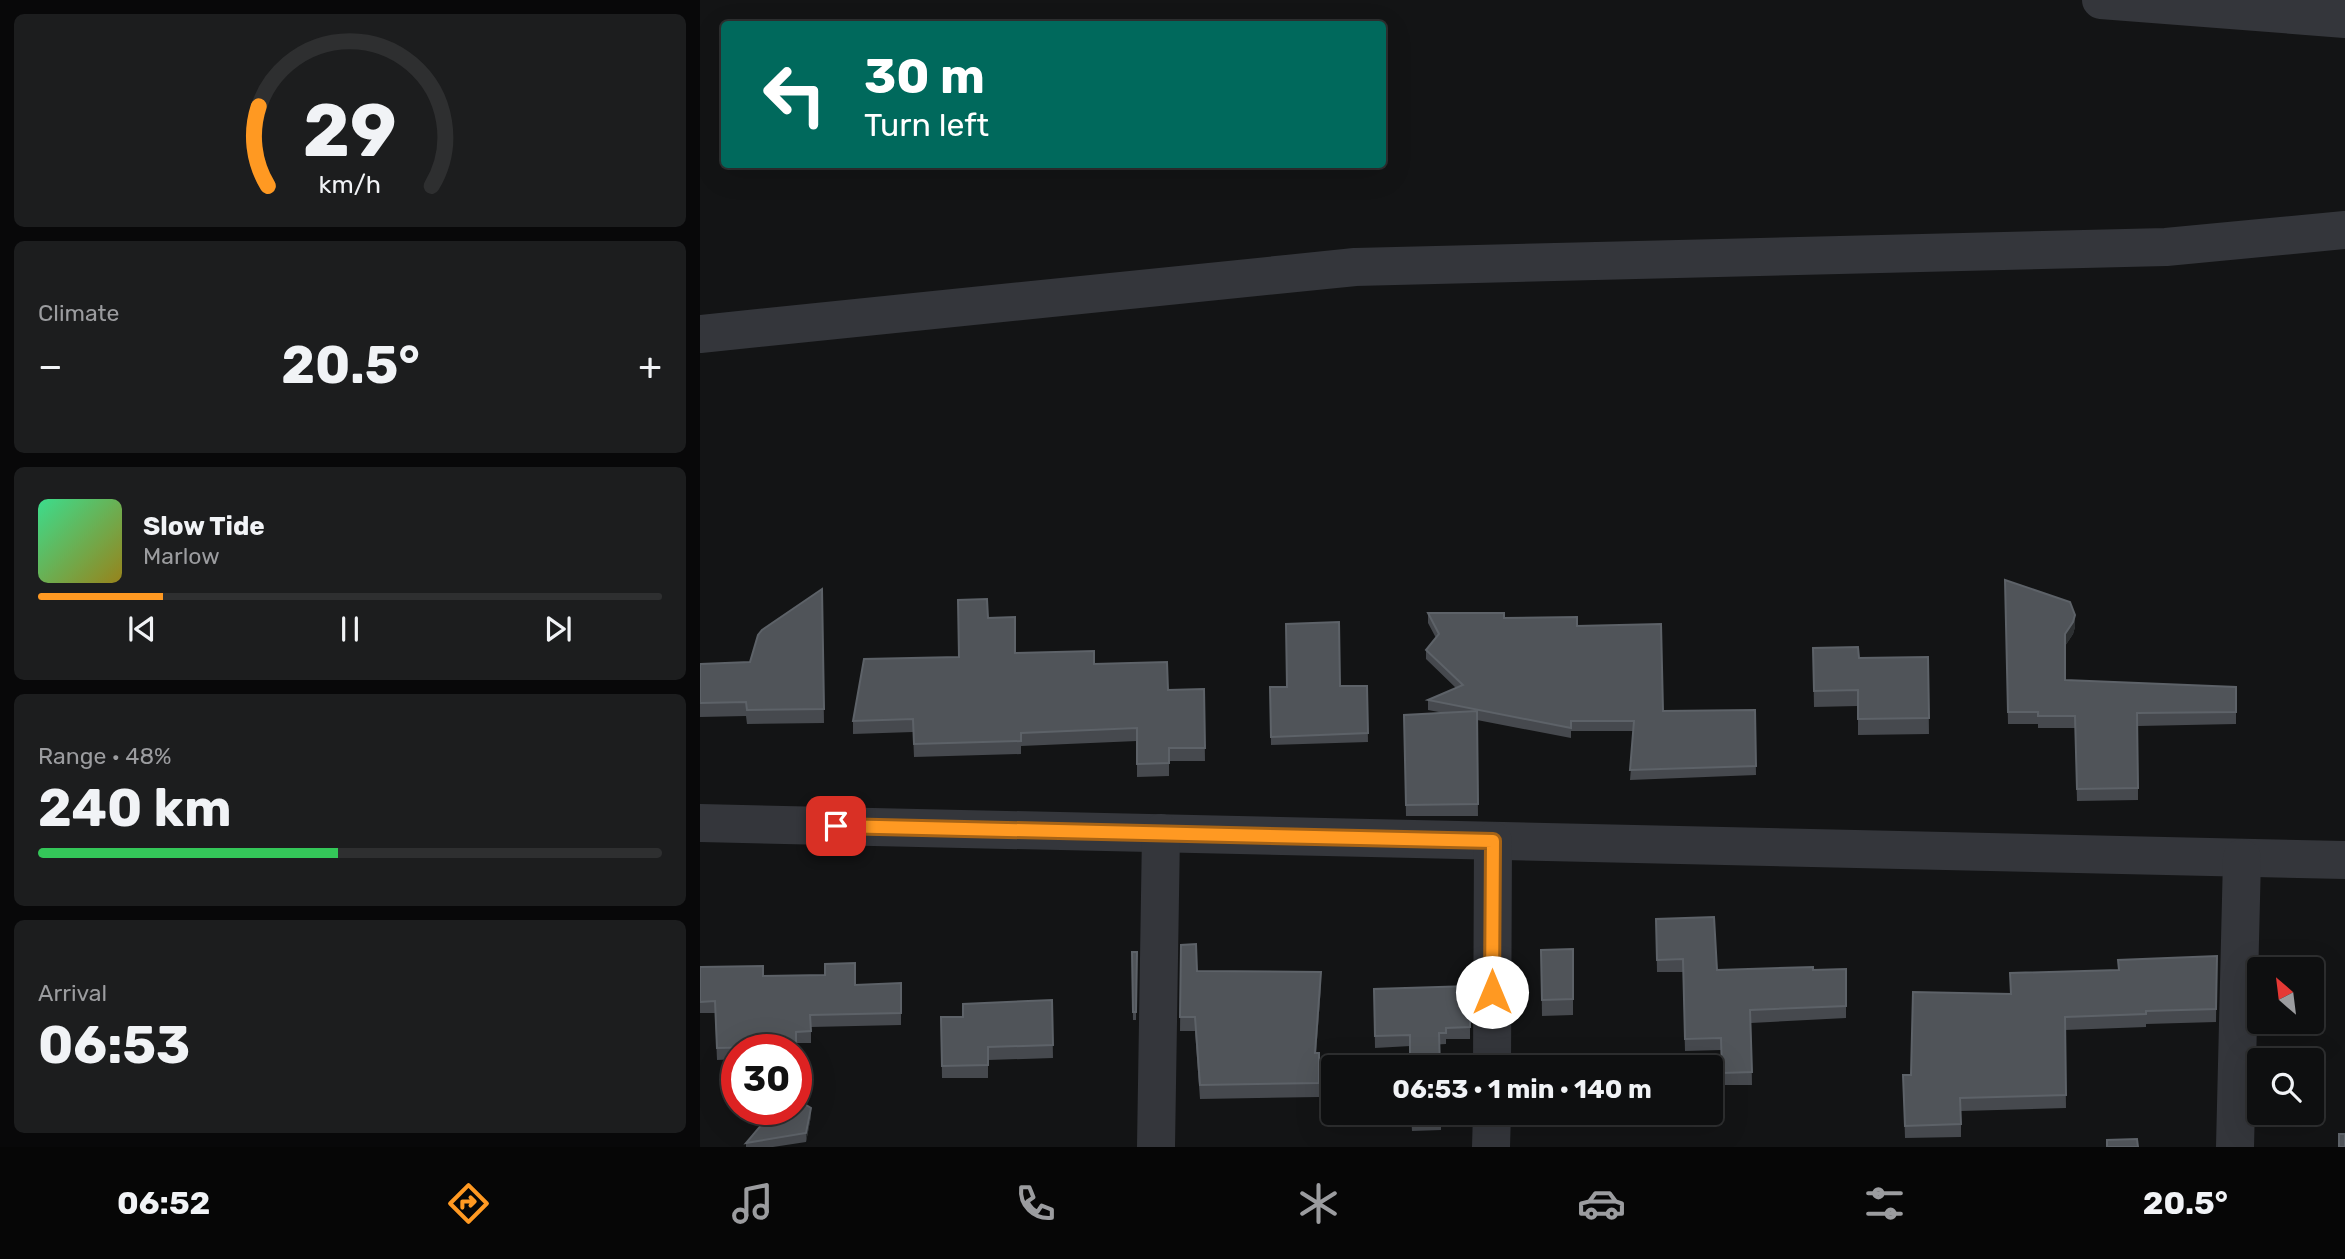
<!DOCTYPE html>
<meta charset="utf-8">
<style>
body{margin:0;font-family:Rubik,sans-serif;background:#1c1d1e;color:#f1f3f6;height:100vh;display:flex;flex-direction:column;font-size:26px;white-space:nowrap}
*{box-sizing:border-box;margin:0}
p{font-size:23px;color:#9b9c9f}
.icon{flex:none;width:38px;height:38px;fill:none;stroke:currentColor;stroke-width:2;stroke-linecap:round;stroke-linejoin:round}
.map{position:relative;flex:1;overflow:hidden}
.drawer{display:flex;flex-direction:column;gap:14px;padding:14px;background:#080809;width:700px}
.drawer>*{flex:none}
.top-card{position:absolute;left:21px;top:21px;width:665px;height:147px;border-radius:7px;box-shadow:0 7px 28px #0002,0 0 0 2px #2e2f30;background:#00695c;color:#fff;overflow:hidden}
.needle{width:46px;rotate:332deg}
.tools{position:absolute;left:1547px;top:957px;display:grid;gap:14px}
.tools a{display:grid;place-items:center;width:77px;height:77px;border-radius:7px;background:#0e0f10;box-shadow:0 7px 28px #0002,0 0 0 2px #2e2f30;font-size:35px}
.speed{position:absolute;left:21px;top:1034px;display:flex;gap:14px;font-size:35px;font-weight:700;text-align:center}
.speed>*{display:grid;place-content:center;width:91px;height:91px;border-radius:50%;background:#0e0f10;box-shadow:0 7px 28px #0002,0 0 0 2px #2e2f30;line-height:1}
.speed .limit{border:10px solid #d22;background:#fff;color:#111}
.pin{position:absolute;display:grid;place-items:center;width:60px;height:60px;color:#fff;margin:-30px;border-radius:14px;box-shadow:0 4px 10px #0006}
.me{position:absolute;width:77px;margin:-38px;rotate:0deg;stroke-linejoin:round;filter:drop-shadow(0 0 5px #0008)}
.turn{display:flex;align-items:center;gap:24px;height:147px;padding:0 28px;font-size:32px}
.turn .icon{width:91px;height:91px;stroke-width:2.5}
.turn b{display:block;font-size:49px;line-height:60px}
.big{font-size:52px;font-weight:700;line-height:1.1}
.drawer .tile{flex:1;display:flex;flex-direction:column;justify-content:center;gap:10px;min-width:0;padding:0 24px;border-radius:10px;background:#1c1d1e}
.drawer .dial{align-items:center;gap:0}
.dial svg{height:182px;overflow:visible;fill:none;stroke:#2e2f30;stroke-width:7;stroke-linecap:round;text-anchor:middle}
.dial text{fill:#f1f3f6;stroke:none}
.song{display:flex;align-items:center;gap:21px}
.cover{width:84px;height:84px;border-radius:10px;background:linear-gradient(135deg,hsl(150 70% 55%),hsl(50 70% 35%))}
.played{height:7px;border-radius:4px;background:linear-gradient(90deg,#f92 20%,#2e2f30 20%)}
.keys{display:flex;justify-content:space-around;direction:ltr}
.heat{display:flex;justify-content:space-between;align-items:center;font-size:38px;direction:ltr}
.charge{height:10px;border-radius:5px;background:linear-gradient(90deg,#34c759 48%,#2e2f30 0)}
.trip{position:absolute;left:621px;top:1055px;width:402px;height:70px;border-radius:7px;background:#0e0f10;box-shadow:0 7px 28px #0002,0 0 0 2px #2e2f30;font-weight:700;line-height:70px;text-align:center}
.tabs{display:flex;height:112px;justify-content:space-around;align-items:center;background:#060606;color:#9b9c9f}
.tabs .icon{width:49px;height:49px}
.tabs .on{color:#f92}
.tabs b{font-size:32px;color:#f1f3f6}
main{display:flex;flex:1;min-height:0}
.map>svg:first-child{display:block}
</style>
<main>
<section class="drawer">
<div class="tile dial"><svg viewBox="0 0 100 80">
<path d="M14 69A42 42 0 1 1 86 69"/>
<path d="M14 69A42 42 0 0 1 10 34" stroke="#f92"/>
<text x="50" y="56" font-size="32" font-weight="700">29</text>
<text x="50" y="72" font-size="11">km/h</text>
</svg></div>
<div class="tile"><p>Climate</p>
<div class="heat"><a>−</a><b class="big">20.5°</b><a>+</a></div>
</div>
<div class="tile">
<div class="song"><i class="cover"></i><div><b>Slow Tide</b><p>Marlow</p></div></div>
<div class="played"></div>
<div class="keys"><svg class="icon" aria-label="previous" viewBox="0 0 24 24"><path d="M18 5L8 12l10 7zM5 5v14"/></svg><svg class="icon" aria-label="pause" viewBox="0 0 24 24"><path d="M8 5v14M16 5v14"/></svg><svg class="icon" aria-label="next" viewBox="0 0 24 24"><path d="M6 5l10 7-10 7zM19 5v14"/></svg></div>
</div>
<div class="tile"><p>Range · 48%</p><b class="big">240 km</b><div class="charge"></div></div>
<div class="tile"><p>Arrival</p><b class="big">06:53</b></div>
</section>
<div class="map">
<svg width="1645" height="1147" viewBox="0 0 1645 1147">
<rect width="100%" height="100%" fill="#131415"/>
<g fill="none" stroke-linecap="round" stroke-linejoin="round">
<!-- street -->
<g stroke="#34363b" stroke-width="38">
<path d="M1401 0 1645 19"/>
<path d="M0 334 655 267 1466 247 1645 230"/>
<path d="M0 823 1645 860"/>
<path d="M792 1068 793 841"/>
<path d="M456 1147 461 833"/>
<path d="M791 1147 792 1113"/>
<path d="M1535 1147 1542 858"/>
</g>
</g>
<!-- wall -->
<g fill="#46494e">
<path d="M1305 580 1375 627 1373 634 1365 646V680L1536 687V724L1438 726V800L1377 801 1375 728H1338V724H1308Z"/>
<path d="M122 589 124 723 47 724 46 716 0 717V664L50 662Z"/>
<path d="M728 613 804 618 877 626 963 711 1055 710 1056 775 930 780 934 731H871V738L777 720 778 816H706L704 715 744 713 728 710V700L756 688 726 659V650L736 638 728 623Z"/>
<path d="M288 618 315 653 394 664 468 690 504 689 505 761H469V776L437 777V741L321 746V754L214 757 213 732 153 734V721L259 657Z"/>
<path d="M1113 648 1159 658 1228 657 1229 734 1158 735V706L1114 707Z"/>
<path d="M667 686 668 742 571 745 570 687Z"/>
<path d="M956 919 1017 970 1146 969V1018L1051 1023 1052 1085H1022L1021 1050 985 1051 983 972H957Z"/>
<path d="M481 945 497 971 621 986 616 1053H619V1097L500 1099 495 1031H480Z"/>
<path d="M873 949V1015L842 1016 841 950Z"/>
<path d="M432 952H437L436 1020H433Z"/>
<path d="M1517 956 1516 1022 1446 1024V1027L1365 1030 1366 1108 1261 1111V1137L1205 1138 1203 1075H1211L1310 994 1418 970Z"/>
<path d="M0 967 63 976 155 985 201 983V1025L111 1027V1043H96V1050H37V1059L17 1060 15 1013H0Z"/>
<path d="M770 986V1039H746V1044L675 1048 674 989Z"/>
<path d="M352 1000 353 1058 288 1060V1078H242L241 1017H263Z"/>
<path d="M711 1113H741V1130L712 1131Z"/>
<path d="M111 1116 106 1142 73 1147H46V1143Z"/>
</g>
<!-- shaded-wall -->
<g fill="#2d3032">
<path d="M1375 615V627L1373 634 1365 646V634Z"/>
<path d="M621 972V986L615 1067V1053Z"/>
<path d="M111 1108V1116L106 1142V1133Z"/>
</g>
<!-- building -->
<g fill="#505459" stroke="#5d6268" stroke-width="2">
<path d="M1305 580 1370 602 1375 615 1373 622 1365 634V680L1536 687V712L1437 713 1438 788 1377 789 1375 716H1338V712H1308Z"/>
<path d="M122 589 124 709 47 710 46 702 0 703V664L50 662 58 635 62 630Z"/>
<path d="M287 599 288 618 315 617V653L394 651V664L467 662 468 690 504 689 505 748H469V763L437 764V728L321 733V741L214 744 213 719 153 721 164 659 259 657 258 600Z"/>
<path d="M728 613H804V618L877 617V626L961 624 963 711 1055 710 1056 766 930 770 934 721H871V728L728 700 763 685 726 650 739 634Z"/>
<path d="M639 622 640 686H667L668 733 571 737 570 687H587L586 624Z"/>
<path d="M1158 647 1159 658 1228 657 1229 718 1158 719V690L1114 691 1113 648Z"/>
<path d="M777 711 778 804 706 805 704 715Z"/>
<path d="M1014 917 1017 970 1113 967V970L1146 969V1006L1050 1010 1052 1072 1022 1073 1021 1038 985 1039 983 959 957 960 956 919Z"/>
<path d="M496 944 497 971 621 972 615 1053H619V1083L500 1085 495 1017H480L481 945Z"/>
<path d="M873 949V999L842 1000 841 950Z"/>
<path d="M432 952H437L436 1012H433Z"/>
<path d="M1517 956 1516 1009 1446 1011V1014L1365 1017 1366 1095 1260 1098 1261 1124 1205 1126 1203 1075H1211L1213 992 1311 994 1310 973 1419 970 1418 960Z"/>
<path d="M155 963V985L201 983V1013L110 1015 111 1031 96 1032V1050H66V1047L17 1048 15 1001 0 1002V967L63 966V976L125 975V964Z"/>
<path d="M770 986V1027L746 1028V1033H739L740 1068H710V1035L675 1036 674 989Z"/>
<path d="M352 1000 353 1045 288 1047V1065L242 1066 241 1017H263V1004Z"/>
<path d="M96 1099 111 1108 106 1133 46 1143 74 1110H96Z"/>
<path d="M711 1113H741V1119L712 1120Z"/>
<rect x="1639" y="1134" width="6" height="13"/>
<path d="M1437 1139 1438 1147H1407V1140Z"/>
</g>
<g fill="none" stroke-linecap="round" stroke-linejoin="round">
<!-- route casing -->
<g stroke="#a66316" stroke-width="18">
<path id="route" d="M136 826 793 841 792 992"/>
</g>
<!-- route -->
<use href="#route" stroke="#f92" stroke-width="12"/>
</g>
</svg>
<div class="tools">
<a><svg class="needle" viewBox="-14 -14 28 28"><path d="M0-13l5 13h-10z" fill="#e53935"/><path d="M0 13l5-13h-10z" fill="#9b9c9f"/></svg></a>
<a><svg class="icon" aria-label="search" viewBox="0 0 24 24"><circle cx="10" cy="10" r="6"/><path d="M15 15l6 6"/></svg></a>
</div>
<div class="speed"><div class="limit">30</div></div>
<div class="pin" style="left:136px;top:826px;background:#d93025"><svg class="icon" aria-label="arrive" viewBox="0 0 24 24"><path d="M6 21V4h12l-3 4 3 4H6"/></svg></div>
<svg class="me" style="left:792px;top:992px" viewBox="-20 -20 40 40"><circle r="19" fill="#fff"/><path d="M0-13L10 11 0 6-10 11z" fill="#f92"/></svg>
<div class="trip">06:53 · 1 min · 140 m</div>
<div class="top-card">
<div class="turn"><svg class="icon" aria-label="left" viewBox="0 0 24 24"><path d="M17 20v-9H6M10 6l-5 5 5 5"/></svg><div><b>30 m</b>Turn left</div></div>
</div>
</div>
</main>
<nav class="tabs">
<b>06:52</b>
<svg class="icon on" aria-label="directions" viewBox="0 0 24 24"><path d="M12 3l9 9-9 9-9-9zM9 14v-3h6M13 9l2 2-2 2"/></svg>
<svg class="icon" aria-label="music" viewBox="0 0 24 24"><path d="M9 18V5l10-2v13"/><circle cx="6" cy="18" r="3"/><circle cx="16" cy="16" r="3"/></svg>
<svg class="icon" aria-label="phone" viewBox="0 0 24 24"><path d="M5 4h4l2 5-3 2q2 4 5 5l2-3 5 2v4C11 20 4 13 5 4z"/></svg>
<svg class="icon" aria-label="climate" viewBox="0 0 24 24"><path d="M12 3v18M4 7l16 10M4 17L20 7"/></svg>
<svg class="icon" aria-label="car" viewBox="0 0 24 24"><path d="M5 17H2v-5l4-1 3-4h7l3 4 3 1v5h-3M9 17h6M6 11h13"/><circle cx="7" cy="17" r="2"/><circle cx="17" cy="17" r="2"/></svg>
<svg class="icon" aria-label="filters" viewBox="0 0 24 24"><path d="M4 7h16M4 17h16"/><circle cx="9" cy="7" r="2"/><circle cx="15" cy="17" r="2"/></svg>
<b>20.5°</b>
</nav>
